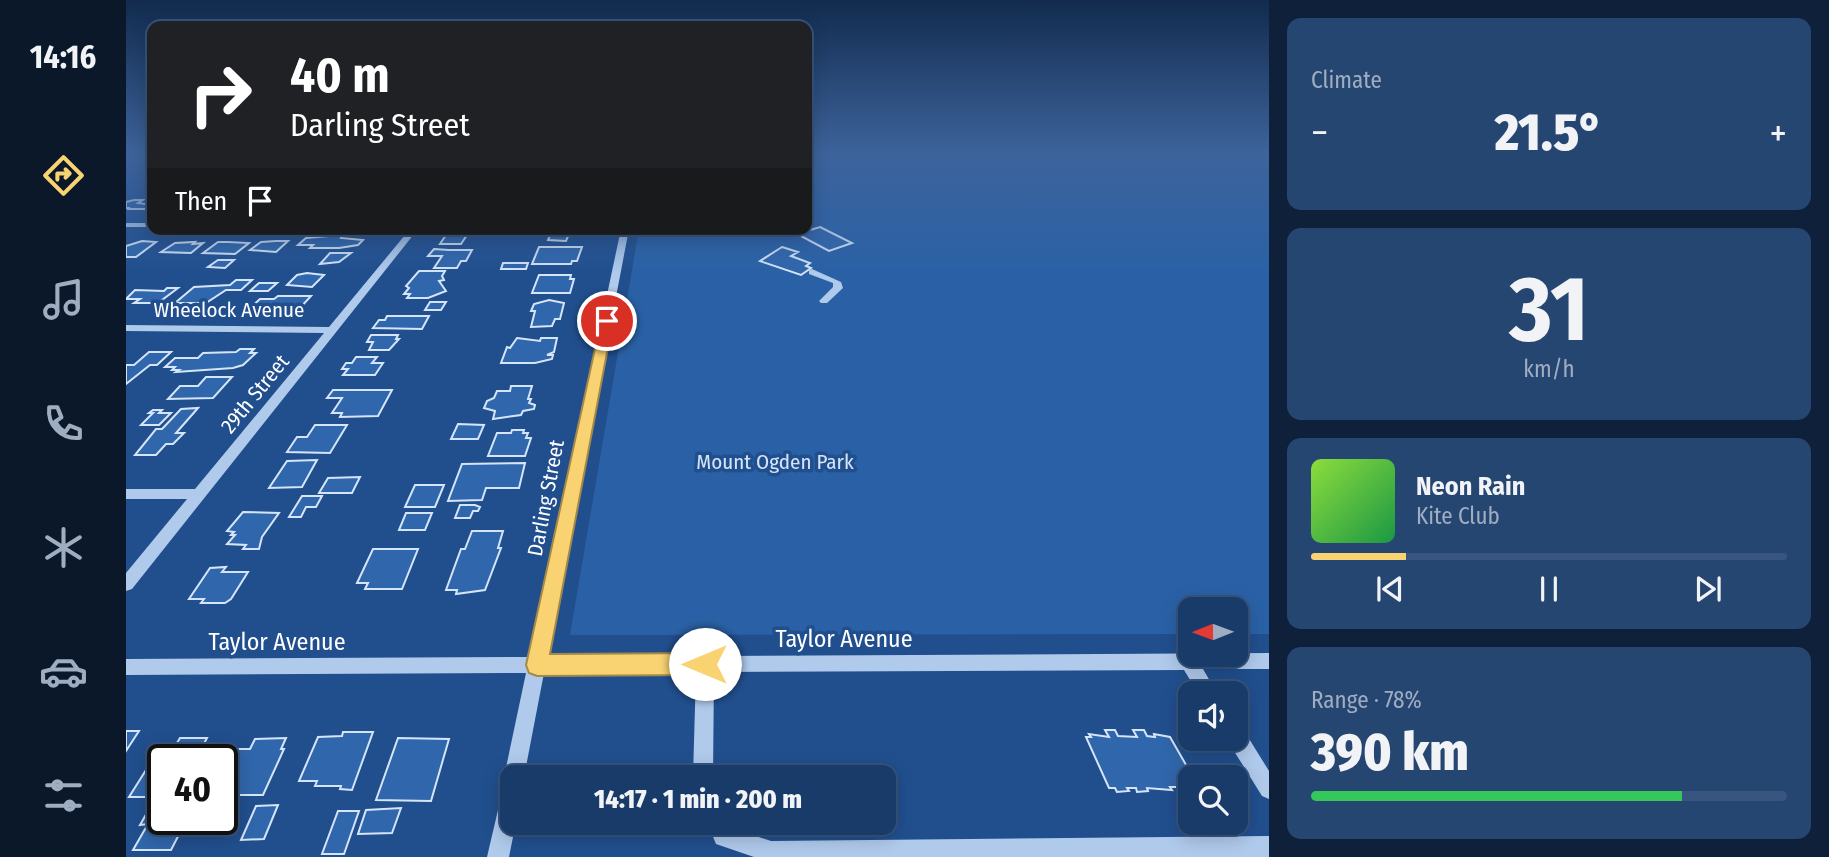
<!DOCTYPE html>
<meta charset="utf-8">
<style>
body{margin:0;font-family:"Fira Sans Condensed",sans-serif;background:#264672;color:#f1f3f6;height:100vh;display:flex;flex-direction:column;font-size:26px;white-space:nowrap}
*{box-sizing:border-box;margin:0}
p{font-size:23px;color:#9fadc1}
.icon{flex:none;width:38px;height:38px;fill:none;stroke:currentColor;stroke-width:2;stroke-linecap:round;stroke-linejoin:round}
.map{position:relative;flex:1;overflow:hidden}
.side{display:flex;flex-direction:column;gap:18px;padding:18px;background:#0e203a;width:560px}
.side>*{flex:none}
.hud{position:absolute;left:21px;top:21px;width:665px;height:214px;border-radius:14px;box-shadow:0 4px 18px #0003,0 0 0 2px #37557e;background:#202124;color:#fff;overflow:hidden}
.needle{width:46px;rotate:269deg}
.controls{position:absolute;left:1052px;top:597px;display:grid;gap:14px}
.controls a{display:grid;place-items:center;width:70px;height:70px;border-radius:14px;background:#193b6a;box-shadow:0 4px 18px #0003,0 0 0 2px #37557e;font-size:35px}
.speed{position:absolute;left:21px;top:744px;display:flex;gap:14px;font-size:35px;font-weight:700;text-align:center}
.speed>*{display:grid;place-content:center;width:91px;height:91px;border-radius:50%;background:#193b6a;box-shadow:0 4px 18px #0003,0 0 0 2px #37557e;line-height:1}
.speed .limit{border:4px solid #111;border-radius:10px;background:#fff;color:#111}
.pin{position:absolute;display:grid;place-items:center;width:60px;height:60px;color:#fff;margin:-30px;border:4px solid #fff;border-radius:50%;box-shadow:0 2px 7px #0007}
.me{position:absolute;width:77px;margin:-38px;rotate:270deg;stroke-linejoin:round;filter:drop-shadow(0 0 5px #0008)}
.turn{display:flex;align-items:center;gap:24px;height:147px;padding:0 28px;font-size:32px}
.turn .icon{width:91px;height:91px;stroke-width:2.5}
.turn b{display:block;font-size:49px;line-height:60px}
.then{display:flex;align-items:center;height:66px;padding:0 28px;background:#0003;gap:14px;font-size:26px}
.big{font-size:52px;font-weight:800;line-height:1.1}
.side .tile{flex:1;display:flex;flex-direction:column;justify-content:center;gap:10px;min-width:0;padding:0 24px;border-radius:14px;background:#264672}
.side .dial{align-items:center;gap:0}
.dial b{font-size:91px;line-height:1}
.song{display:flex;align-items:center;gap:21px}
.cover{width:84px;height:84px;border-radius:10px;background:linear-gradient(135deg,hsl(90 70% 55%),hsl(140 70% 35%))}
.played{height:7px;border-radius:4px;background:linear-gradient(90deg,#f9d371 20%,#37557e 20%)}
.keys{display:flex;justify-content:space-around;direction:ltr}
.heat{display:flex;justify-content:space-between;align-items:center;font-size:38px;direction:ltr}
.charge{height:10px;border-radius:5px;background:linear-gradient(90deg,#34c759 78%,#37557e 0)}
.trip{position:absolute;left:374px;top:765px;width:396px;height:70px;border-radius:14px;background:#193b6a;box-shadow:0 4px 18px #0003,0 0 0 2px #37557e;font-weight:800;line-height:70px;text-align:center}
main{display:flex;flex:1;min-height:0}
.menu{display:flex;flex-direction:column;width:126px;justify-content:space-around;align-items:center;background:#0a182a;color:#9fadc1}
.menu .icon{width:49px;height:49px}
.menu .selected{color:#f9d371}
.menu b{font-size:32px;color:#f1f3f6}
.map>svg:first-child{display:block}
</style>
<main>
<nav class="menu">
<b>14:16</b>
<svg class="icon selected" aria-label="directions" viewBox="0 0 24 24"><path d="M12 3l9 9-9 9-9-9zM9 14v-3h6M13 9l2 2-2 2"/></svg>
<svg class="icon" aria-label="music" viewBox="0 0 24 24"><path d="M9 18V5l10-2v13"/><circle cx="6" cy="18" r="3"/><circle cx="16" cy="16" r="3"/></svg>
<svg class="icon" aria-label="phone" viewBox="0 0 24 24"><path d="M5 4h4l2 5-3 2q2 4 5 5l2-3 5 2v4C11 20 4 13 5 4z"/></svg>
<svg class="icon" aria-label="climate" viewBox="0 0 24 24"><path d="M12 3v18M4 7l16 10M4 17L20 7"/></svg>
<svg class="icon" aria-label="car" viewBox="0 0 24 24"><path d="M5 17H2v-5l4-1 3-4h7l3 4 3 1v5h-3M9 17h6M6 11h13"/><circle cx="7" cy="17" r="2"/><circle cx="17" cy="17" r="2"/></svg>
<svg class="icon" aria-label="filters" viewBox="0 0 24 24"><path d="M4 7h16M4 17h16"/><circle cx="9" cy="7" r="2"/><circle cx="15" cy="17" r="2"/></svg>
</nav>
<div class="map">
<svg width="1143" height="857" viewBox="0 0 1143 857">
<rect width="100%" height="100%" fill="#214f8e"/>
<!-- green -->
<path fill="#2a61a6" d="M681 153H1143V634H1110V609H1064V634L444 635 513 229H681Z"/>
<!-- building -->
<g fill="#3066ab" stroke="#d5e5f9" stroke-width="2">
<path d="M8 200H17L12 203 26 205 19 209H1L4 208H0V202Z"/>
<path d="M694 227 726 243 703 251 671 234Z"/>
<path d="M324 229H345L335 244H314Z"/>
<path d="M432 229H463L461 234H443L440 241 422 240 426 231Z"/>
<path d="M203 236H216L215 238 237 240 232 245 213 248H184L187 245H172L180 238Z"/>
<path d="M16 241 30 242 10 257H0V246Z"/>
<path d="M150 241H162L150 252 124 250 135 242Z"/>
<path d="M69 242 67 244 77 243 65 253 35 252 49 243Z"/>
<path d="M92 242H102L123 243 109 254 77 253Z"/>
<path d="M413 247H456L451 261H446L445 264H406Z"/>
<path d="M656 247 672 252 665 256 684 263 680 266 685 268 675 275 634 261Z"/>
<path d="M308 249 323 250H346L340 261H335L331 268H308L316 256H302Z"/>
<path d="M204 253H225L213 262 194 264Z"/>
<path d="M92 260H108L99 268 82 267Z"/>
<path d="M377 263H402L400 269H375Z"/>
<path d="M293 271H319L316 276 318 280 313 281 320 291 302 298H281L284 294H278L283 288 280 286Z"/>
<path d="M181 273 198 275 186 287 161 285 171 275Z"/>
<path d="M413 275H445L444 279H448L444 293H406Z"/>
<path d="M110 280H126L115 290H100L80 303H49L68 287 104 285Z"/>
<path d="M133 283H151L142 291H124Z"/>
<path d="M41 288H52L32 303H8L14 299H0L9 290 38 291Z"/>
<path d="M152 296H185L174 308H124L134 299H148Z"/>
<path d="M423 300 438 303 434 319H429L426 326 405 327 409 311H405L408 304Z"/>
<path d="M304 302H320L315 310H299Z"/>
<path d="M261 316H303L296 329 247 328 253 320H259Z"/>
<path d="M245 335H272L270 339H273L263 350H243L247 342H241Z"/>
<path d="M391 338 414 341 415 338H431L428 352 421 355H427L426 359 409 363H375L381 347 384 348Z"/>
<path d="M114 349H128L124 353H130L117 365 107 368 50 372 53 370H46L49 367H39L49 358H72L77 353 110 352Z"/>
<path d="M23 352H45L31 365H24L0 384V365H8Z"/>
<path d="M230 357H251L246 363H257L249 375H217L222 369H216L220 363H226Z"/>
<path d="M80 377H106L87 398 42 399 54 386H72Z"/>
<path d="M385 386H406L402 399H405L403 403 409 405 408 409 397 411 395 415 367 419 369 411 358 408 361 401 368 398 371 391H384Z"/>
<path d="M207 390H266L252 416 214 417 216 413H206L216 398H201Z"/>
<path d="M72 408 50 433H58L47 444H40L30 455H9L30 429H36L55 409Z"/>
<path d="M27 410H36L33 413H45L33 425H15L27 413H23Z"/>
<path d="M332 424 358 425 352 439H325Z"/>
<path d="M189 425H221L204 453 161 452 171 437H181Z"/>
<path d="M386 430H398L397 433H402L400 438H405L399 456H362L371 433H385Z"/>
<path d="M191 460 176 487 143 488 161 461Z"/>
<path d="M399 463 393 488H360L356 500 322 501 336 464Z"/>
<path d="M234 477 226 493H193L202 478Z"/>
<path d="M289 485H318L309 507H279Z"/>
<path d="M176 496H196L190 507H180L175 517H163Z"/>
<path d="M334 505H349L354 507 352 511H347L344 518H329Z"/>
<path d="M117 512 153 513 136 537 133 549H117L120 545 101 544 109 535H105L108 532 101 531Z"/>
<path d="M280 513H306L299 530H273Z"/>
<path d="M346 531H377L372 548H375L359 590 330 594 331 590H320L335 549H339Z"/>
<path d="M247 549H292L276 589H239L242 583H231Z"/>
<path d="M100 567 96 572H122L105 599 99 603H75L78 599H63L84 568Z"/>
<path d="M979 730H989L992 736 1011 737 1007 730H1018L1021 736 1029 737 1028 734 1044 737 1067 777H1064V791H1057L1055 787H1044L1046 790 1021 788 1022 791 1011 792 1010 788H1001L1003 791 991 792 989 788H983L960 737H965L963 734 983 737Z"/>
<path d="M0 731H13L0 751Z"/>
<path d="M217 732H247L226 790 214 789 215 786H189L191 781H173L192 737 216 736Z"/>
<path d="M54 738H81L69 760H37V797H3L37 743H51Z"/>
<path d="M160 738 155 749H158L137 795H96V779L112 749H124L129 739Z"/>
<path d="M272 738 323 739 305 801 250 800Z"/>
<path d="M26 804H37V819H61L45 850H7L22 824 14 825Z"/>
<path d="M152 805 138 839 115 840 130 806Z"/>
<path d="M275 808 266 833 232 834 240 810Z"/>
<path d="M212 811H233L218 854H196Z"/>
</g>
<g fill="none" stroke-linecap="round" stroke-linejoin="round">
<!-- minor -->
<g fill="#b0caec" fill-rule="evenodd">
<rect x="0" y="223" width="26" height="4"/>
<path d="M284 229H292L6 589 0 591V573L61 499H0V489H69L198 333 0 331V325L203 327Z"/>
<path d="M495 229H503L421 657 1143 653V669H1077L1091 693H1072L1058 670 588 672 587 777H567L570 672 418 673 398 777H387V822H390L383 857H361L379 780 378 777 400 673 0 675V659L404 657Z"/>
<path d="M686 269 715 282 717 288 701 303H695L693 301 707 287V283L683 274V270Z"/>
<path d="M1110 726 1117 729 1143 771V799L1136 796 1103 743 1101 738H1110Z"/>
<path d="M581 822H602L605 828 645 841 1143 836V857H628L590 844Z"/>
</g>
</g>
<!-- sky -->
<linearGradient id="sky" x2="0" y2="1"><stop stop-color="#122b4e"/><stop offset="0.56" stop-color="#3d639b"/><stop offset="1" stop-color="#3d639b" stop-opacity="0"/></linearGradient>
<rect width="1143" height="273" fill="url(#sky)"/>
<!-- route -->
<path fill="#f9d371" stroke="#a28949" stroke-width="2" d="M481 317 487 321 424 654 579 653 587 657 590 664 587 672 579 675 411 676 403 673 400 665 475 321Z"/>
<g text-anchor="middle" dominant-baseline="central" stroke-width="7" stroke-linejoin="round" paint-order="stroke">
<!-- street labels -->
<g font-size="21" fill="#fff" stroke="#214f8e">
<text x="103" y="310">Wheelock Avenue</text>
<text transform="translate(129 394) rotate(-51)">29th Street</text>
<text transform="translate(420 498) rotate(-79)">Darling Street</text>
</g>
<!-- park labels -->
<g font-size="21" fill="#d5e5f9" stroke="#214f8e">
<text x="649" y="462">Mount Ogden Park</text>
</g>
<!-- near-street labels -->
<g font-size="24" fill="#fff" stroke="#214f8e">
<text x="718" y="639">Taylor Avenue</text>
<text x="151" y="642">Taylor Avenue</text>
</g>
</g>
</svg>
<div class="controls">
<a><svg class="needle" viewBox="-14 -14 28 28"><path d="M0-13l5 13h-10z" fill="#e53935"/><path d="M0 13l5-13h-10z" fill="#9fadc1"/></svg></a>
<a><svg class="icon" aria-label="sound" viewBox="0 0 24 24"><path d="M4 9h4l5-4v14l-5-4H4zM17 9q2 3 0 6"/></svg></a>
<a><svg class="icon" aria-label="search" viewBox="0 0 24 24"><circle cx="10" cy="10" r="6"/><path d="M15 15l6 6"/></svg></a>
</div>
<div class="speed"><div class="limit">40</div></div>
<div class="pin" style="left:481px;top:321px;background:#d93025"><svg class="icon" aria-label="arrive" viewBox="0 0 24 24"><path d="M6 21V4h12l-3 4 3 4H6"/></svg></div>
<svg class="me" style="left:579px;top:664px" viewBox="-20 -20 40 40"><circle r="19" fill="#fff"/><path d="M0-13L10 11 0 6-10 11z" fill="#f9d371"/></svg>
<div class="trip">14:17 · 1 min · 200 m</div>
<div class="hud">
<div class="turn"><svg class="icon" aria-label="right" viewBox="0 0 24 24"><path d="M7 20v-9h11M14 6l5 5-5 5"/></svg><div><b>40 m</b>Darling Street</div></div>
<div class="then">Then<svg class="icon" aria-label="arrive" viewBox="0 0 24 24"><path d="M6 21V4h12l-3 4 3 4H6"/></svg></div>
</div>
</div>
<section class="side">
<div class="tile"><p>Climate</p>
<div class="heat"><a>−</a><b class="big">21.5°</b><a>+</a></div>
</div>
<div class="tile dial"><b>31</b><p>km/h</p></div>
<div class="tile">
<div class="song"><i class="cover"></i><div><b>Neon Rain</b><p>Kite Club</p></div></div>
<div class="played"></div>
<div class="keys"><svg class="icon" aria-label="previous" viewBox="0 0 24 24"><path d="M18 5L8 12l10 7zM5 5v14"/></svg><svg class="icon" aria-label="pause" viewBox="0 0 24 24"><path d="M8 5v14M16 5v14"/></svg><svg class="icon" aria-label="next" viewBox="0 0 24 24"><path d="M6 5l10 7-10 7zM19 5v14"/></svg></div>
</div>
<div class="tile"><p>Range · 78%</p><b class="big">390 km</b><div class="charge"></div></div>
</section>
</main>
